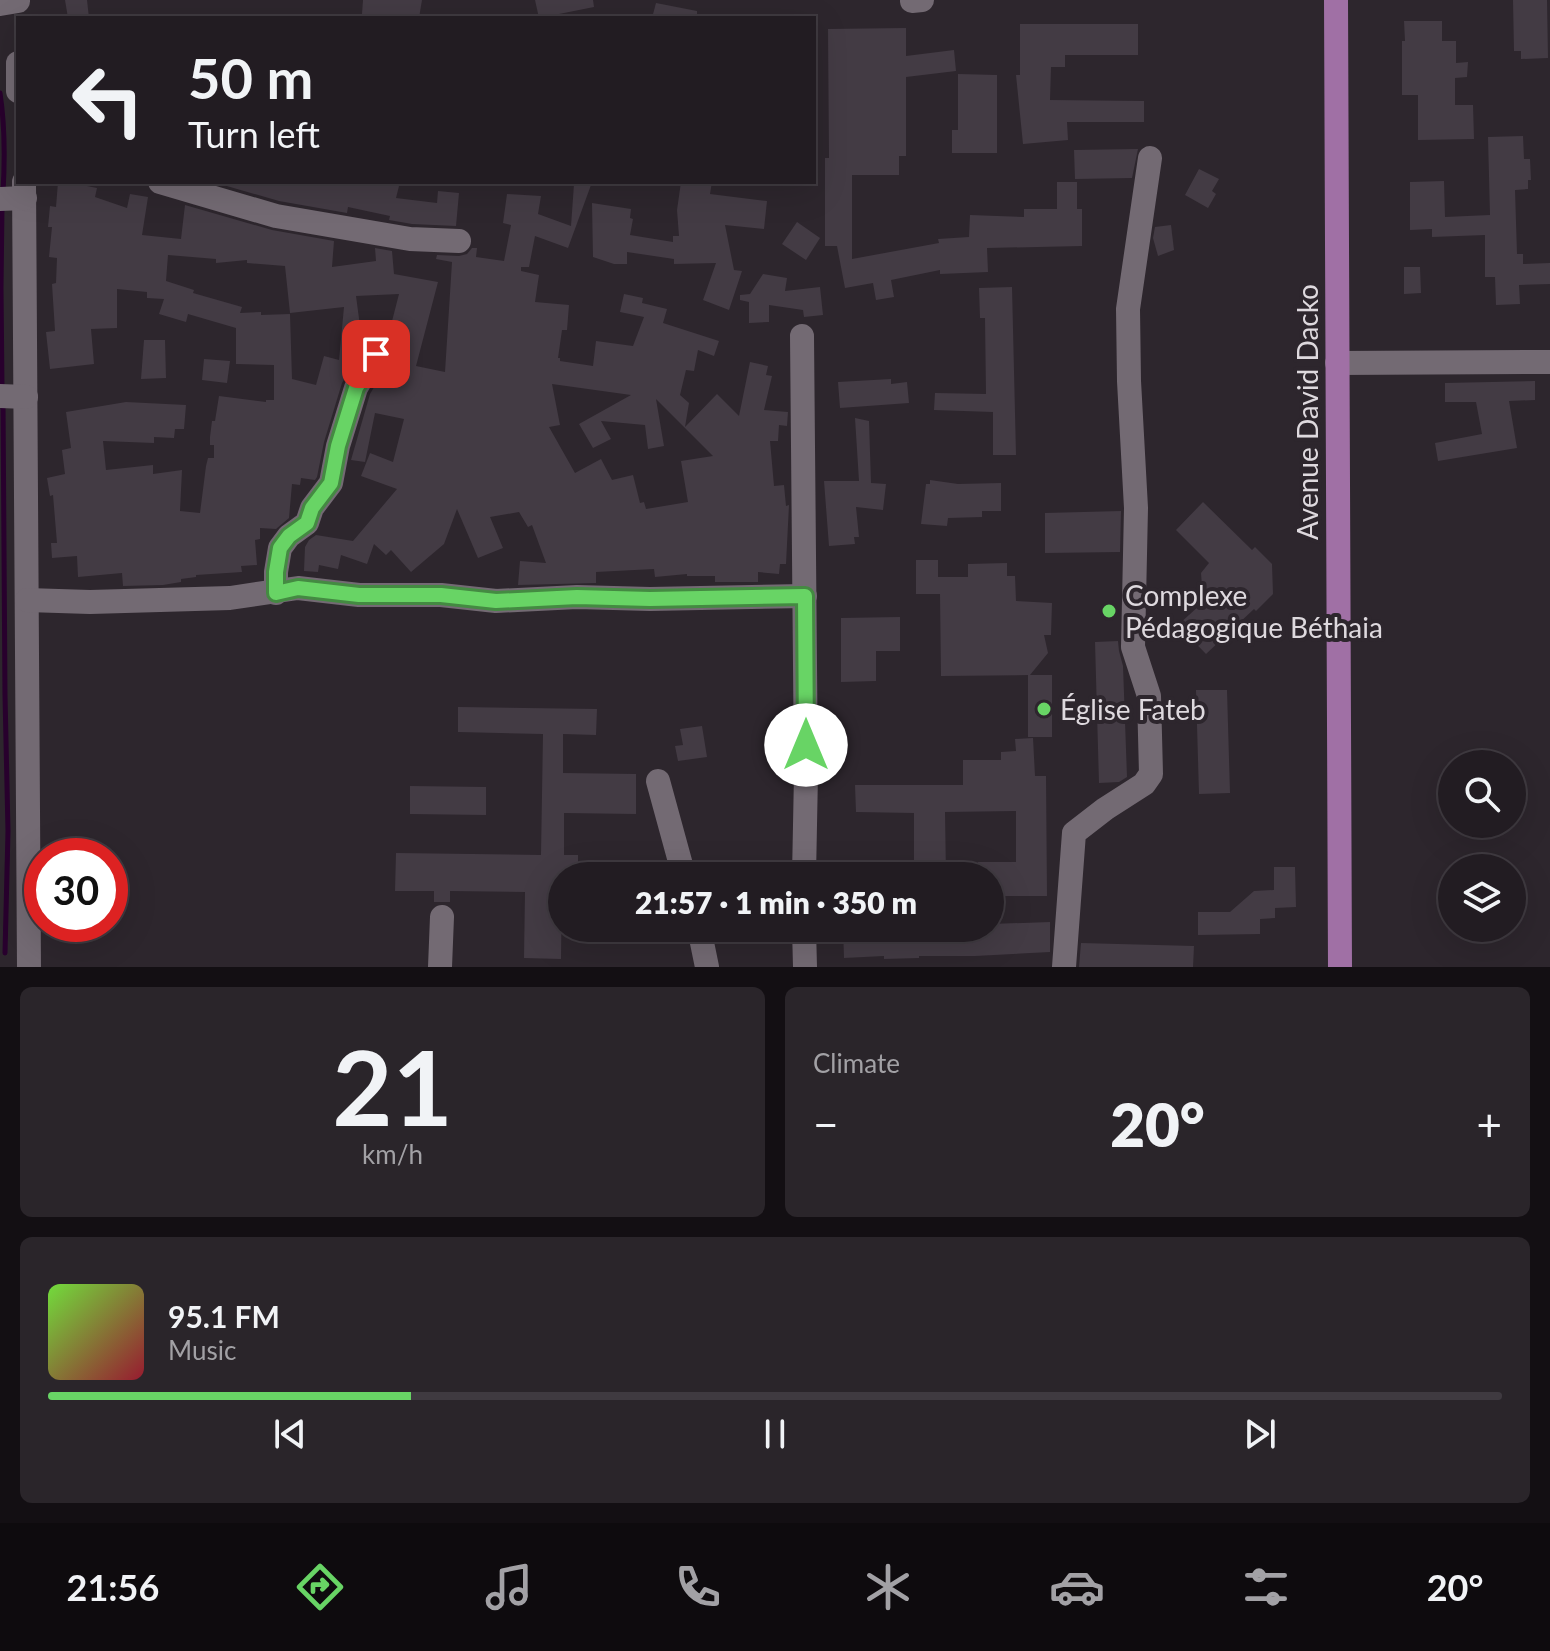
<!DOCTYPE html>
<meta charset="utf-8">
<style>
body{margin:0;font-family:Lato,sans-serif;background:#2a252a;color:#f1f3f6;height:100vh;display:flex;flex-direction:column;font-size:30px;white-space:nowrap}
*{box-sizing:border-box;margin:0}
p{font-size:26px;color:#a2a1a5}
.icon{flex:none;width:44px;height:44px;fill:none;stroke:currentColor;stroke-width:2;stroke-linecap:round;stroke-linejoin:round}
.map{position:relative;height:967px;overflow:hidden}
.panel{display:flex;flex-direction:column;gap:20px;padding:20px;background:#130f13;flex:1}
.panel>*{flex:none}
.banner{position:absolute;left:16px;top:16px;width:800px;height:168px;border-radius:0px;box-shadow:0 8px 32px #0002,0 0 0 2px #3f3a40;background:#221c22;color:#f1f3f6;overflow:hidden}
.tools{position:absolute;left:1438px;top:750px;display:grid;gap:16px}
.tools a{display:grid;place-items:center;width:88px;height:88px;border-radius:50%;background:#221c22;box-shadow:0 8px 32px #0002,0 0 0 2px #3f3a40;font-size:40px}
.speed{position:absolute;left:24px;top:838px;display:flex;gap:16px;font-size:40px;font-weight:700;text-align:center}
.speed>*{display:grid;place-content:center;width:104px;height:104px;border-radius:50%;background:#221c22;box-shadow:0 8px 32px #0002,0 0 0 2px #3f3a40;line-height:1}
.speed .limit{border:12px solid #d22;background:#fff;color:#111}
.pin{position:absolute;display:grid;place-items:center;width:68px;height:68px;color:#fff;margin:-34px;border-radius:16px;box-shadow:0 4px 12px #0006}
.me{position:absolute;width:88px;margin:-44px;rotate:0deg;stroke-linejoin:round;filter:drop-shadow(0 0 6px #0008)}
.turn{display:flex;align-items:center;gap:28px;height:168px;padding:0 40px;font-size:36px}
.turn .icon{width:104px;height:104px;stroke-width:2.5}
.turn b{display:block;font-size:56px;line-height:68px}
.big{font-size:60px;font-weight:800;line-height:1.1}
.panel .card{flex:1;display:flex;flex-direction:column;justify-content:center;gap:12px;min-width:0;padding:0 28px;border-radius:12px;background:#2a252a}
.panel .dial{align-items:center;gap:0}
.dial b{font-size:104px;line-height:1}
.song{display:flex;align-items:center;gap:24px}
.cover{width:96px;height:96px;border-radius:12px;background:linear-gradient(135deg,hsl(100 70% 55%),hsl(350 70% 35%))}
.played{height:8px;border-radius:4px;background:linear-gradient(90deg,#68d465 25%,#3f3a40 25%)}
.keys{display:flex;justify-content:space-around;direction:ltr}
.heat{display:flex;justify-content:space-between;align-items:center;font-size:44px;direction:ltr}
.panel .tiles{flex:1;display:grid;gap:20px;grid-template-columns:1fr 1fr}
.card:last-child{grid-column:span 2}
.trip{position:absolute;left:548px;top:862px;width:456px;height:80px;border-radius:40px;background:#221c22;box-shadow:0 8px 32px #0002,0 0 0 2px #3f3a40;font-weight:800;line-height:80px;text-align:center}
.tab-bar{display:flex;height:128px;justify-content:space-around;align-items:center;background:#0e0b0e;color:#a2a1a5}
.tab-bar .icon{width:56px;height:56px}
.tab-bar .selected{color:#68d465}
.tab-bar b{font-size:36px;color:#f1f3f6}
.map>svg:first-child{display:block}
</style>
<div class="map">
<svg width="1550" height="967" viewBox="0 0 1550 967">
<rect width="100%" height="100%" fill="#2d262d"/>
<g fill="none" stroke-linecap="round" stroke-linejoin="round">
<!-- stream -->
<g stroke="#28002d" stroke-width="5">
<path d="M0 93C5 126 5 159 3 192"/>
<path d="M2 206 1 288 2 388"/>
<path d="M3 402 5 695 8 831 5 953"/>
</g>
</g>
<!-- building -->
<g fill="#433b44" fill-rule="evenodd">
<path d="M65 0H87L89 18H68Z"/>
<path d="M363 0H422L419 18 362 14Z"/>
<path d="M535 0H593L594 7 539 18Z"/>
<path d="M1513 0H1547L1548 58 1521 59V51H1514Z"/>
<path d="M656 3 697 11V18H652Z"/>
<path d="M1404 21H1442V41H1456V63L1468 62 1467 77 1455 78V105H1473L1474 139 1418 140V95H1402V41H1405Z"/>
<path d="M1020 24H1138V55H1065V67H1051L1050 100 1144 101V122H1067L1068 140 1023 144 1016 75H1020Z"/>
<path d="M906 28V56L954 50 956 71 906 77V156H899V175H852V259L939 243 938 239 969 237 970 215 1024 217V209H1057V182H1077V209H1082V246L987 248 988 272 940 274V270L891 280 894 297 876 300 873 283 845 288 837 246H825V158H829L828 29Z"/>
<path d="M958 74 997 75V153H952V130H958Z"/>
<path d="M1523 136 1524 159H1530L1531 180H1528V189L1515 190 1517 254H1523V264L1550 263V284L1519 285 1520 304 1496 305 1495 277H1485V235L1432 237V229L1410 230V182L1444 181 1445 217 1490 215 1488 137Z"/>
<path d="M1138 149 1132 178 1075 179 1074 150Z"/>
<path d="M1199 169 1219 179 1212 191 1216 194 1208 208 1185 195Z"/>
<path d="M58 182H78L77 184 97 188 95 197 127 208 130 194 148 197 142 235 181 239 185 205 272 230 334 241 332 267 376 261 375 248 392 251 394 274 438 282 416 366 445 372 452 262 436 259 437 255 459 256 467 254 472 248H477L476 257 504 261 511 225 503 223 507 194 541 196 538 214 571 226 574 184 591 185 568 248 535 236 529 267H521V271L539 275 535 302 569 305 567 330H562L558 358H560V361L593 366 596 341 633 346 644 317 620 312 624 294 643 298 642 303 667 309 663 323 719 341 714 356 698 350 694 371 686 370 680 395 689 403 685 427 717 394 739 416 750 362 768 366 766 375 772 376 764 410 788 412 787 426 779 425 778 441H770L774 486 784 485 786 506 789 505 786 564H780L779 574 758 572V582H715V576H687V574L655 577 654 569 596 572V583L518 585 520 561 546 563 532 525 528 527 519 512 490 517 503 548 478 558 457 509 444 544 411 572 391 550 386 555 374 544 367 564 341 555 338 569 319 565 318 572 304 571 305 547 309 540 316 535 353 541 397 489 361 476 370 453 393 462 404 419 375 413 365 462 351 460 370 394 389 362 391 355 389 346 383 341 375 339 368 341 363 346 342 383 324 442 317 477 315 480 301 478 300 485 292 484 289 518 276 529 260 528V539L255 540 257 565 241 566 242 572 196 575V577L181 579V582L163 585 123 586 122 573 78 577 77 556 52 558 51 543H57L53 495 50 496 47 478 65 474 62 450 71 448 66 412 126 402 186 405 184 429H175L174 438 154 437V443L103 441 106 470 153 465V474L182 470 180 511 200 513 206 466 208 458H214V445H210V437L212 421H215L219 396 266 402V400H274V365L236 364V328L188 314 186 322 159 314 164 299 147 298V292L117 289V328L91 329 94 364 50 369 46 332 55 331 52 284 56 283 57 258 49 257 52 227H48L50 206 56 207ZM168 255 216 259V263L247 260V263L285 266 290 313 344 307 339 360 324 356 316 385 292 379 290 314 261 315V312L240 313 242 307 193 293 194 290 166 281ZM399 294 390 329 360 326 356 296ZM552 384 631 395 579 424 593 448 611 439 601 421 645 425 648 449 664 446 656 399 713 456 681 461 688 502 646 509 644 502 640 503 633 475 612 480 601 459 575 473 549 427 560 425Z"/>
<path d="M213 182H400L396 198 437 203 438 191 459 193 456 226 412 224 389 220 390 216 348 207 347 213 279 201Z"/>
<path d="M681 182H712L710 194 767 201 764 229 725 225 734 270 742 271 729 310 703 300 716 263 674 264V259L627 252V264H614L593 257 592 203 631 209 630 218 633 219 630 235 673 242V236H679L677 210Z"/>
<path d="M797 222 820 238 806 260 782 244Z"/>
<path d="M1171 225 1174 250 1158 256 1153 238 1155 227Z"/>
<path d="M1404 267H1420L1421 293 1404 294Z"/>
<path d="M763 274 787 278 785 291 820 287 823 315 804 317 803 310 769 305V322L749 323V302L740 300V295L750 294Z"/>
<path d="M1012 287 1016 455H993V412L934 410 935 393 986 394 985 318H980L979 288Z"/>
<path d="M144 340H165L166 378 141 379Z"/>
<path d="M204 359 230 361 227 383 202 380Z"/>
<path d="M891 379V384L907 382 909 403 840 408 838 382Z"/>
<path d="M1535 381V400L1509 401 1517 448 1438 461 1435 443 1482 434 1476 402H1445V383Z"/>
<path d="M855 418 869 421 871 483 886 484 883 510 856 507 859 537H854L855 544 829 546 824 481H859Z"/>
<path d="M930 480 958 484 1001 483V511H982V517L948 518 947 526 921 524 926 484H930Z"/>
<path d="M1203 502 1252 550 1255 547 1272 564 1273 594 1256 611 1254 609 1206 654 1178 625 1212 594 1202 586 1201 573 1209 563 1176 530Z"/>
<path d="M1121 511 1120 552 1045 553V513Z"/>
<path d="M916 560H938V577H968V564L1007 563V576H1015L1016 601 1052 603 1051 635H1044L1048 653 1030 675 941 676 940 594H916Z"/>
<path d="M900 617V651H876V681L841 682V618Z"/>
<path d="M1118 641 1119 651 1123 666 1127 777 1119 782 1099 783 1095 642Z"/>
<rect x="1028" y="675" width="24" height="62"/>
<path d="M1196 690H1227L1230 793 1199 794Z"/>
<path d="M458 707 597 709 596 735 563 734V773L636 774V814L564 813V855H578V876H562L561 959 524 958 525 892 450 891V902H434V891H395L396 853 541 855 543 734 458 732Z"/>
<path d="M702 726 707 757 678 761 675 746 683 745 680 729Z"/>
<path d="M1033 738 1035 776H1046L1047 896H990V876H979L978 862H1016V811L945 812 946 876H848L847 864 914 860V813L856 812 855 785H963V760H1001V752L1016 751 1015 739Z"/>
<path d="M410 786 486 787V815L410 814Z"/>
<path d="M1274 867H1295L1296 907 1275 908V918L1260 919V934L1198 935V912H1230L1254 891 1274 890Z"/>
<path d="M1050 922V952L975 956H919V958L884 959V956L844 958 843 928H865V932L936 930V928H990V924Z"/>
<path d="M1081 943 1194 946 1193 967H1079Z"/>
</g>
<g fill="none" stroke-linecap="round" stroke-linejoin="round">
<!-- minor -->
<g stroke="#736a73" stroke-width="24">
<path d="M912 1 922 0"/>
<path d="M0 4 18 1"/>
<path d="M18 63V91"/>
<path d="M24 182 29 967"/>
<path d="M160 182 276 216 410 239 459 241"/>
<path d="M0 199 25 198"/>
<path d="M802 336 806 774 804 876"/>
<path d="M1337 363 1550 362"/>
<path d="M0 396 26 397"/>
<path d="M276 593V572L280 548 289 536 307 523 312 508 331 483 338 446 356 388 376 354"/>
<path d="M27 600 90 602 230 598 298 588 359 595H441L496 601 577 597 650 599 805 596"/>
<path d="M658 781 684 876"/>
<path d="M699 928 707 967"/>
<path d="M804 928 805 967"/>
<path d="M440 967 442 917"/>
<path d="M1064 967 1074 833 1105 809 1144 784 1151 774 1149 696 1133 647 1136 508 1129 381 1128 309 1150 158"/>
</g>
<!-- major -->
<path stroke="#a070a5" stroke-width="24" d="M1336 0 1340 967"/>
</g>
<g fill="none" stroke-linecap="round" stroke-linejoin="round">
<!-- route casing -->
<g stroke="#448a42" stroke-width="20">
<path id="route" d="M376 354 356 388 338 446 331 483 312 508 307 523 289 536 280 548 276 572V593L298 588 359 595H441L496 601 577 597 650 599 805 596 806 745"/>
</g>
<!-- route -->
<use href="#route" stroke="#68d465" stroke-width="14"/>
</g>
<!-- markers -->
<g fill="#68d465" stroke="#2d262d" stroke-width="3">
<circle cx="1109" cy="611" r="8"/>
<circle cx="1044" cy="709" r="8"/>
</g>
<g text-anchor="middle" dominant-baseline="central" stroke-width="8" stroke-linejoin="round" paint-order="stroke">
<!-- street labels -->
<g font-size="28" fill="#ded9de" stroke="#2d262d">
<text transform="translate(1307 412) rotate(-90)">Avenue David Dacko</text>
</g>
<!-- poi labels -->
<g font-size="28" fill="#ded9de" stroke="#2d262d" text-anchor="start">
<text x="1125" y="595">Complexe<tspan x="1125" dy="32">Pédagogique Béthaia</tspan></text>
<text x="1060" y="709">Église Fateb</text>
</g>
</g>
</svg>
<div class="tools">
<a><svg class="icon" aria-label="search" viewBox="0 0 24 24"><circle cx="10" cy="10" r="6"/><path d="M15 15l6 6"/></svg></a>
<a><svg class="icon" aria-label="layers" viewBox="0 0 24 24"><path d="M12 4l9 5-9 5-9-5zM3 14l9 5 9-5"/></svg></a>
</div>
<div class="speed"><div class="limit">30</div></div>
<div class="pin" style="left:376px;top:354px;background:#d93025"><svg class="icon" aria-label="arrive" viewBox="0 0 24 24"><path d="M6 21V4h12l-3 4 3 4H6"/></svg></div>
<svg class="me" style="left:806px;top:745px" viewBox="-20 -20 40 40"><circle r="19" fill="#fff"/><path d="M0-13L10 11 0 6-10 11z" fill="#68d465"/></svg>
<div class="trip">21:57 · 1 min · 350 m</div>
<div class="banner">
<div class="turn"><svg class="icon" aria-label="left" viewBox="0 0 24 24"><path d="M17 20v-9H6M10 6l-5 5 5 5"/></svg><div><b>50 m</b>Turn left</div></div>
</div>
</div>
<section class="panel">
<div class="tiles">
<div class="card dial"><b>21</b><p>km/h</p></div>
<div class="card"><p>Climate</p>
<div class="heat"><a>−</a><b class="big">20°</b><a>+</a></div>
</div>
<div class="card">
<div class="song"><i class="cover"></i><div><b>95.1 FM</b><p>Music</p></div></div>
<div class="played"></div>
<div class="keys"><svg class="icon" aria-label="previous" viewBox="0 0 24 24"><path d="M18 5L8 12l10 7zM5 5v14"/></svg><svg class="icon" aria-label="pause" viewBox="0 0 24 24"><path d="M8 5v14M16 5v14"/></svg><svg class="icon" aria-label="next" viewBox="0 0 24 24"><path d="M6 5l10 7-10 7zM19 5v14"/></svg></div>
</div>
</div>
</section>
<nav class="tab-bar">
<b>21:56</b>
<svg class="icon selected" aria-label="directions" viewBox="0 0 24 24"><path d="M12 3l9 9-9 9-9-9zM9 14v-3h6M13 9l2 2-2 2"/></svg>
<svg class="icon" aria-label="music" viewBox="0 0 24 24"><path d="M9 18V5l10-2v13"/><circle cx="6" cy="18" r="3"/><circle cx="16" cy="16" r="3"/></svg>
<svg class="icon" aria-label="phone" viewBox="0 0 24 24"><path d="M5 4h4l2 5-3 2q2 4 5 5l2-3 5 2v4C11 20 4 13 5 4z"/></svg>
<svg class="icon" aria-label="climate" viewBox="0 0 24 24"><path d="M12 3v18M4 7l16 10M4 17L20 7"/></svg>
<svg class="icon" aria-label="car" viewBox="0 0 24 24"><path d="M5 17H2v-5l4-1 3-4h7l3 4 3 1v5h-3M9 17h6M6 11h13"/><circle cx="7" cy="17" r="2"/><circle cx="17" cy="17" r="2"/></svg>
<svg class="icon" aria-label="filters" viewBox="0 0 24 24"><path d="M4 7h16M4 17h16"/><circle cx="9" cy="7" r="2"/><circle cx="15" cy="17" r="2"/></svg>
<b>20°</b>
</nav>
